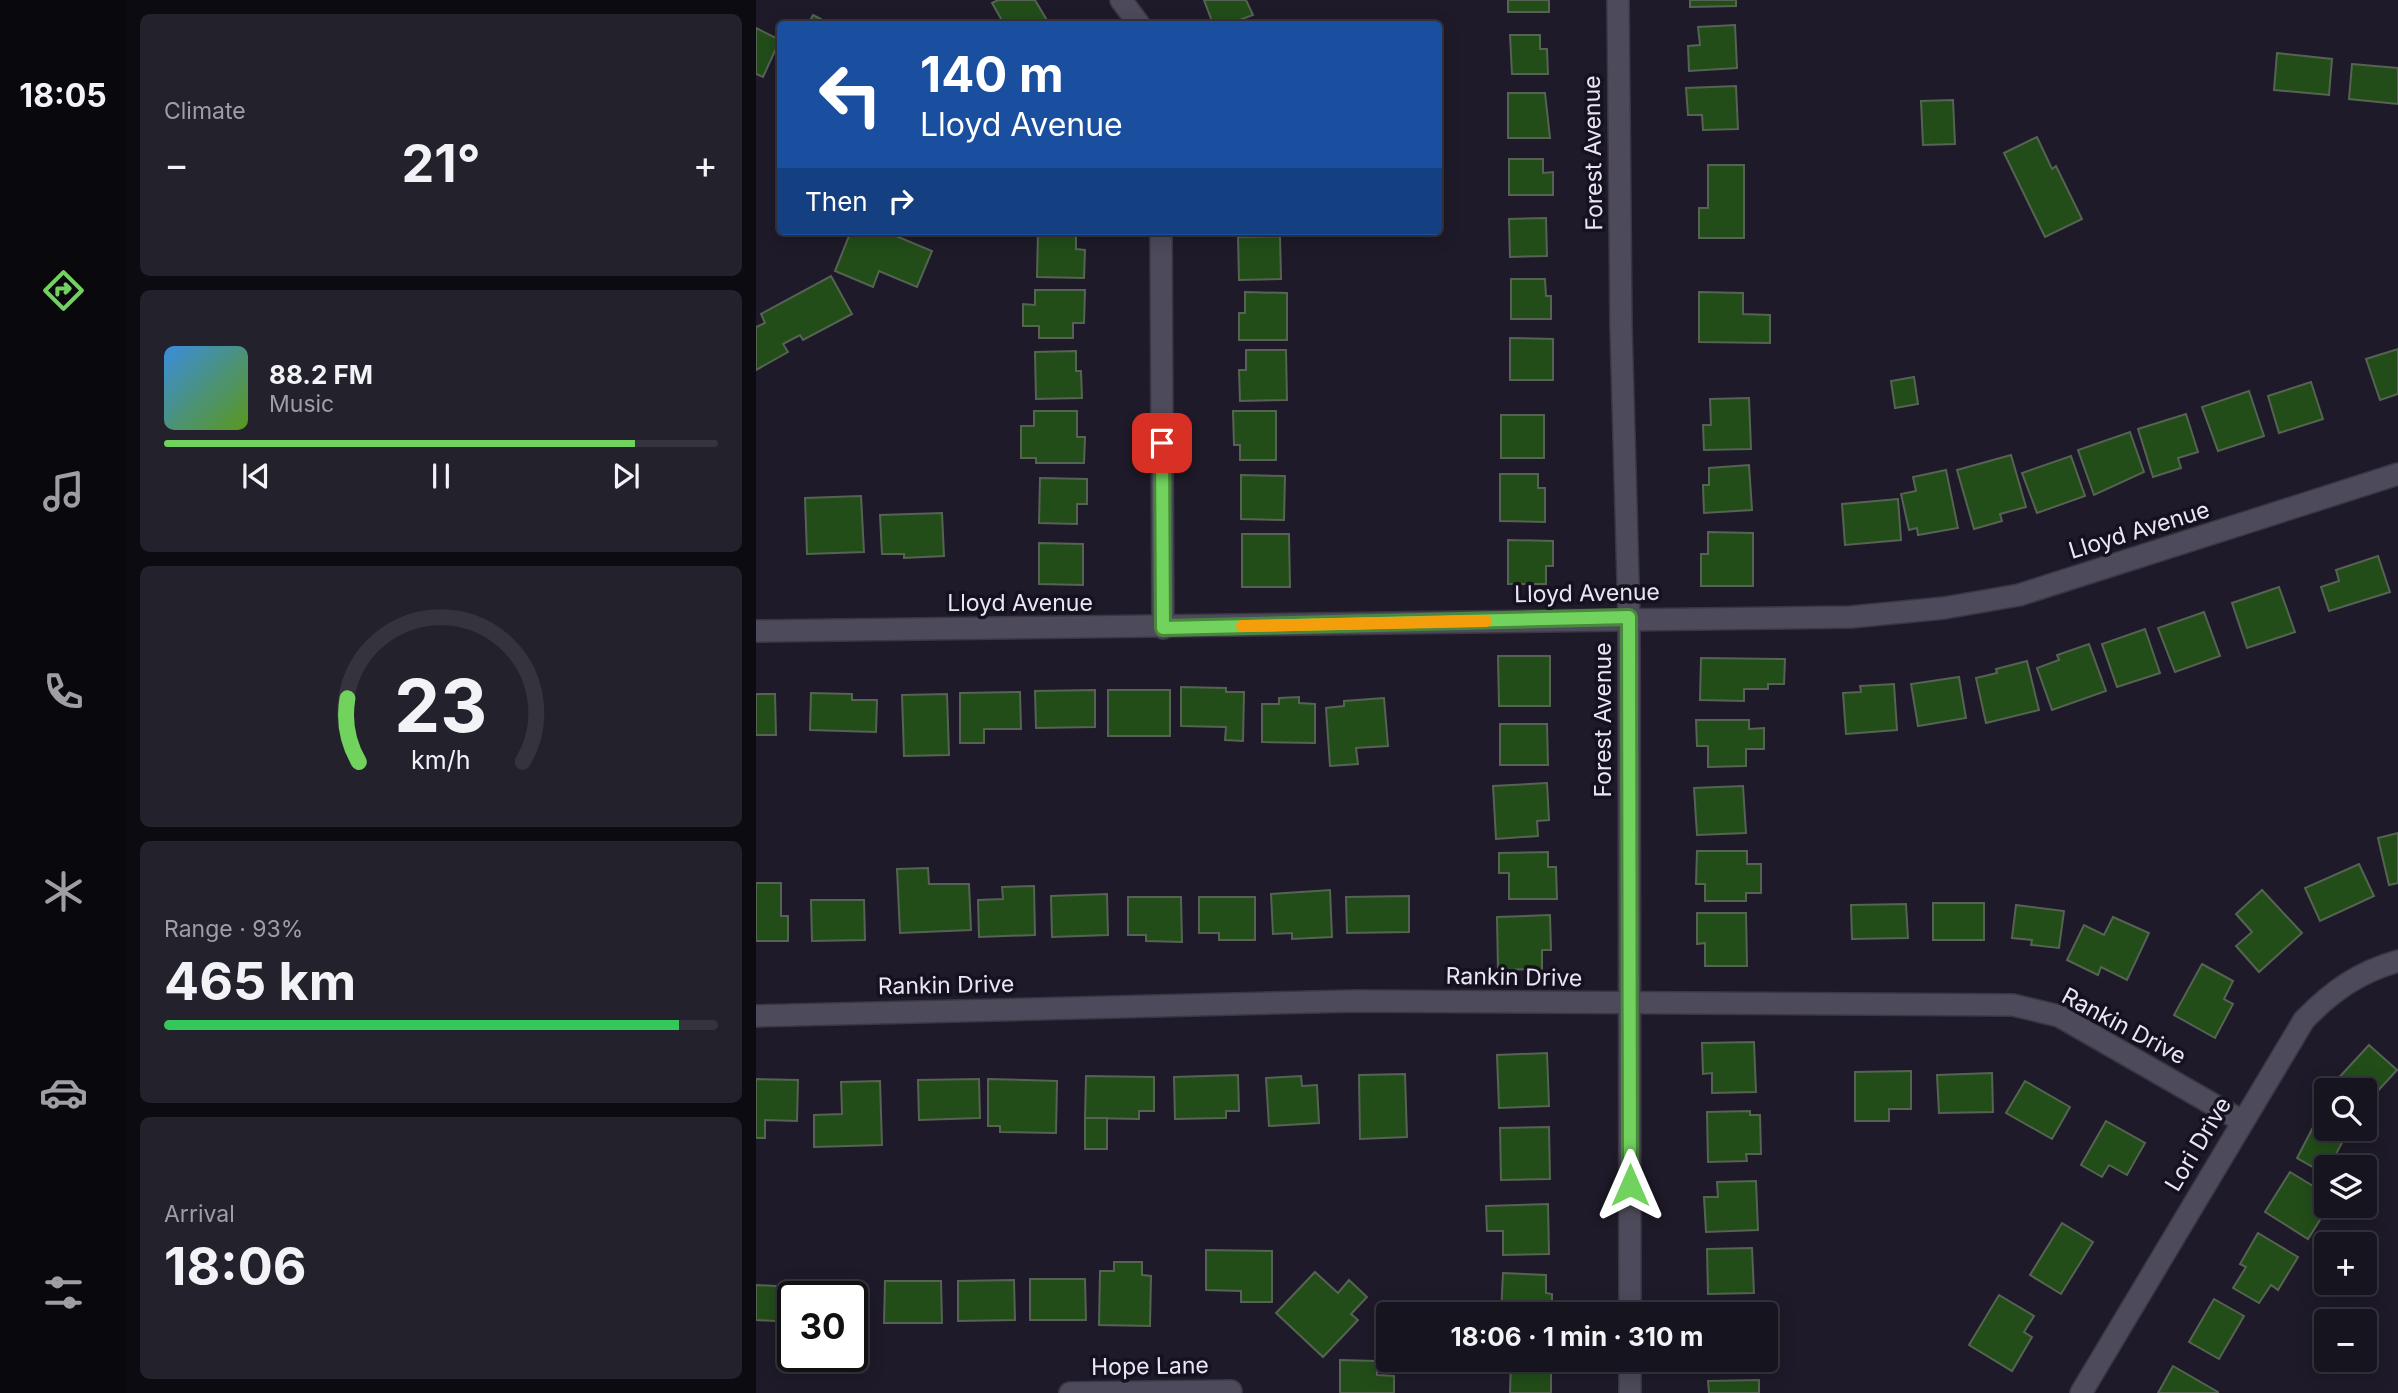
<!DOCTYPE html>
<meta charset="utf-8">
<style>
body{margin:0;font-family:Inter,sans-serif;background:#23212c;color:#f1f3f6;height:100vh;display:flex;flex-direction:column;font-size:26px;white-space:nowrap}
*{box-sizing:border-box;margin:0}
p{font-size:23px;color:#9e9ea4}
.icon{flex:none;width:38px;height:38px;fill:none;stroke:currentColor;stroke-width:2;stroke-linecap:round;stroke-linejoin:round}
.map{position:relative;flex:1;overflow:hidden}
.details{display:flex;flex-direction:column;gap:14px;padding:14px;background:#0c0b11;width:630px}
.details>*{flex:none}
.banner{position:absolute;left:21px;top:21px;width:665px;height:214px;border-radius:7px;box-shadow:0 4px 18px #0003,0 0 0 2px #35333d;background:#1a4fa0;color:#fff;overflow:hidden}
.tools{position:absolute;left:1558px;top:1078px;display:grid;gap:14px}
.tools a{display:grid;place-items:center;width:63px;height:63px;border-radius:7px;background:#16141f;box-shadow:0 4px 18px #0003,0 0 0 2px #35333d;font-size:35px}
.speed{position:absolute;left:21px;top:1281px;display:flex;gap:14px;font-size:35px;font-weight:700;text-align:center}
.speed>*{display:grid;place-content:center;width:91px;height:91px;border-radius:50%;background:#16141f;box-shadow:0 4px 18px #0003,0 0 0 2px #35333d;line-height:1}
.speed .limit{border:4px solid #111;border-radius:10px;background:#fff;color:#111}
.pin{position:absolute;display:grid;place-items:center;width:60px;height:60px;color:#fff;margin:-30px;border-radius:14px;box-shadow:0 4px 10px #0006}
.me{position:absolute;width:77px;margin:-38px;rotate:0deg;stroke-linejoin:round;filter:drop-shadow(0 0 5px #0008)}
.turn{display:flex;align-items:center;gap:24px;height:147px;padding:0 28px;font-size:32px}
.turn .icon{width:91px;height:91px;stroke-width:2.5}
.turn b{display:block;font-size:49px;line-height:60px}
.then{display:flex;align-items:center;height:66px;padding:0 28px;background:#0003;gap:14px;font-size:26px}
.big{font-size:52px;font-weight:700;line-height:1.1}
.details .tile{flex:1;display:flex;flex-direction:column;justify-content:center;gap:10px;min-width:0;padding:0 24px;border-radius:10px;background:#23212c}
.details .dial{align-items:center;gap:0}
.dial svg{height:182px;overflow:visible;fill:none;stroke:#35333d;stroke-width:7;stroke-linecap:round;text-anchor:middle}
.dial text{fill:#f1f3f6;stroke:none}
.song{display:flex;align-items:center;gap:21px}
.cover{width:84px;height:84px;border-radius:10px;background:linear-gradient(135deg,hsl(210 70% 55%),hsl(90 70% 35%))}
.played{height:7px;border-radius:4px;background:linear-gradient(90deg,#71d25e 85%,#35333d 85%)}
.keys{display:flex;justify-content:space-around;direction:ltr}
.heat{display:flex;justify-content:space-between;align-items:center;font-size:38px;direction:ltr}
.charge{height:10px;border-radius:5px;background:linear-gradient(90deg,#34c759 93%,#35333d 0)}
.trip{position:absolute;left:620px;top:1302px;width:402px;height:70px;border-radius:7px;background:#16141f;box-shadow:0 4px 18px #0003,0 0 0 2px #35333d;font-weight:700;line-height:70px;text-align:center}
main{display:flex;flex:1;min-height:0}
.tabs{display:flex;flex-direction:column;width:126px;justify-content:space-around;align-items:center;background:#09080c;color:#9e9ea4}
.tabs .icon{width:49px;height:49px}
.tabs .on{color:#71d25e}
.tabs b{font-size:32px;color:#f1f3f6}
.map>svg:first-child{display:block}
</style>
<main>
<nav class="tabs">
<b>18:05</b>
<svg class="icon on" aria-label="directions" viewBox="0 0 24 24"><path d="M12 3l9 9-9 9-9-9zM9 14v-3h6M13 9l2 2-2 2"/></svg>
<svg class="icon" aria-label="music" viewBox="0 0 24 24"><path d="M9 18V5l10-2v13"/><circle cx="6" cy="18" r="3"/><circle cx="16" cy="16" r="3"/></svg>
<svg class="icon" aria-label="phone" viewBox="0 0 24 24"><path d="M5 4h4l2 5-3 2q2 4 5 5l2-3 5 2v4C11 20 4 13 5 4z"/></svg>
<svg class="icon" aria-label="climate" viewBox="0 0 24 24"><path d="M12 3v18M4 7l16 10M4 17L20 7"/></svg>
<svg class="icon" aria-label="car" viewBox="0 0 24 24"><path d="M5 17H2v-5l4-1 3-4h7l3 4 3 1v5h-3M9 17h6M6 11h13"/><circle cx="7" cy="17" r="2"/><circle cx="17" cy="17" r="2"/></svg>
<svg class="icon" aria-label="filters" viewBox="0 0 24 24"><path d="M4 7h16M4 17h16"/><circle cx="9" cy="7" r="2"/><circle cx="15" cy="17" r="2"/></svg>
</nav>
<section class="details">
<div class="tile"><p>Climate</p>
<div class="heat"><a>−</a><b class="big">21°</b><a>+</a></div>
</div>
<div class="tile">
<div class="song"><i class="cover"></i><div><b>88.2 FM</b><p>Music</p></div></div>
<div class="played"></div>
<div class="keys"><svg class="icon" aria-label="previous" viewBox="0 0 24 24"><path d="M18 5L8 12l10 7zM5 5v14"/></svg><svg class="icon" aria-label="pause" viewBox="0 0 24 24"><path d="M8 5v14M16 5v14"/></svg><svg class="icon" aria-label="next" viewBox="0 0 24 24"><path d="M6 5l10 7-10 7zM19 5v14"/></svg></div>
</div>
<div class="tile dial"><svg viewBox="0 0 100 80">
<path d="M14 69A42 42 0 1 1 86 69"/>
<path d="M14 69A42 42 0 0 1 9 41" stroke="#71d25e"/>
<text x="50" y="56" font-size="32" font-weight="700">23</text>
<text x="50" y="72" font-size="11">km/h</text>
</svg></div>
<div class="tile"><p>Range · 93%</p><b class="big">465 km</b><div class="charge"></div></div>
<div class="tile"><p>Arrival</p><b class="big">18:06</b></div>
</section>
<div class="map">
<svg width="1642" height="1393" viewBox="0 0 1642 1393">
<rect width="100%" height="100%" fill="#1e1a29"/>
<!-- building -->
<g fill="#224d19" stroke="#566353" stroke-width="2">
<path d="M242 0H279L292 22 248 24 236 3Z"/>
<path d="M448 0H490L497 15 473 24H457Z"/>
<rect x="752" y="0" width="41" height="12"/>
<path d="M934 0H980V6L934 7Z"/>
<path d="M57 15 74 24H52Z"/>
<path d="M979 25 981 68 933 71 932 46 944 45 942 27Z"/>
<path d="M0 28 24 40 7 77 0 74Z"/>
<path d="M754 35H784V49H791L792 74H756Z"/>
<path d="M1521 53 1576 59 1573 95 1518 90Z"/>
<path d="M1596 64 1642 68V104L1593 99Z"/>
<path d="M980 86 982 129 947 130 946 115H932L930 88Z"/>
<path d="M752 93H789L794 138H752Z"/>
<path d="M1197 100 1199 144 1167 145 1165 101Z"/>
<path d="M1281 137 1296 169 1300 166 1326 219 1289 237 1248 153Z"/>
<path d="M753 159H787V173L797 172V195H753Z"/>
<path d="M952 165H988V238H943V208H952Z"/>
<path d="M790 218 791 256 754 257 753 219Z"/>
<path d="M95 231H136L135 234 176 251 161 287 123 271 117 287 79 271Z"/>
<path d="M282 231H320V249L329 250 328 278 281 277Z"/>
<path d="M524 236 525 279 483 280 482 237Z"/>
<path d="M75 276 96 314 47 340 44 335 27 344 32 352 0 370V327L9 323 5 314Z"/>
<path d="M755 279H789L790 296H795V319H755Z"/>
<path d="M279 290H329L328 323H317V338H283V326H267V304L279 305Z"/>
<path d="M489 292 531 293V340H483V313H489Z"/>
<path d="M943 292 987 293V314L1014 315V343L943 342Z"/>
<path d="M754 338 797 339V380H754Z"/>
<path d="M1642 349V394L1624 400 1610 359Z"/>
<path d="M490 350H530L531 400 484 401 483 370H490Z"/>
<path d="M320 351V371H325L326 398 280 399 279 352Z"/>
<path d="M1158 377 1162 404 1139 408 1135 381Z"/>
<path d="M1555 382 1567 419 1523 433 1512 396Z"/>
<path d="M1493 391 1508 436 1462 451 1446 407Z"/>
<path d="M993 398 995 449 948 450 947 425H955L954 399Z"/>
<path d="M278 411H321V437H329L328 463H280V458H265V426H278Z"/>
<path d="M477 411H520V460H484V445H478Z"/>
<path d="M1430 414 1442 452 1422 458 1425 468 1397 477 1382 429Z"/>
<rect x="745" y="415" width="43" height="43"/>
<path d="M1374 432 1388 472 1338 495 1322 450Z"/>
<path d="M1255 455 1270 507 1244 514 1246 521 1218 529 1201 470Z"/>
<path d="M1315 456 1329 496 1281 513 1266 473Z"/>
<path d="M993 465 996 510 948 513 947 485H953V468Z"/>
<path d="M1190 470 1202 528 1162 535 1161 528 1153 530 1145 494 1160 491 1157 477Z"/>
<path d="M744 474H782V488H789V522L744 521Z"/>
<path d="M485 475 529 476 528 520 485 519Z"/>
<path d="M284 478 331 479V504H321V524L283 523Z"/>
<path d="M105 496 108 552 51 554 49 498Z"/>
<path d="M1142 499 1145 540 1089 545 1086 504Z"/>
<path d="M186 513 188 556 148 558V554H126L124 515Z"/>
<path d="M952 532 997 533V586H945V554H952Z"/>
<path d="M486 534H533L534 587H486Z"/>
<path d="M752 540 797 541V566H790V584H752Z"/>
<path d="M283 543 327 544V585L283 584Z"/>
<path d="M1622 556 1634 592 1573 611 1565 587 1583 581 1580 570Z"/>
<path d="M1523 587 1539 632 1491 648 1476 603Z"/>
<path d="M1448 612 1464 656 1419 672 1402 628Z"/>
<path d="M1389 629 1404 673 1361 687 1346 644Z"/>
<path d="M1333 644 1350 691 1296 710 1281 668 1303 660 1301 655Z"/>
<path d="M742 656H794V706H743Z"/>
<path d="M945 658 1029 659 1028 684H1012V689H988V701L944 700Z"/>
<path d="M1271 661 1283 710 1230 723 1220 678 1241 673 1240 669Z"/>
<path d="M1203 677 1210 718 1162 726 1155 684Z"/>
<path d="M1138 684 1141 730 1090 734 1087 693 1105 692 1104 686Z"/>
<path d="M425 687 470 688V692H488L487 741 469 740 470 727 425 726Z"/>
<path d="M339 690V727L280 728 279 691Z"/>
<rect x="352" y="690" width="62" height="46"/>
<path d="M264 692 265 729H228V743H204V693Z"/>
<path d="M55 693 96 694V700H121L120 732 54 730Z"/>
<path d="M0 694H19L20 735H0Z"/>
<path d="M191 694 193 755 148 756 146 695Z"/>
<path d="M543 697V703L559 704V743L506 742V704H523V698Z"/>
<path d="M628 698 632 746 600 748 602 764 574 766 570 708 588 706V701Z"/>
<path d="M940 720H993V729L1008 728V749H990V766L952 767V746H941Z"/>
<path d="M744 724H791L792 765H744Z"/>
<path d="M791 783 793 820 781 821 782 836 740 839 737 786Z"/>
<path d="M987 786 990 833 941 835 938 788Z"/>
<path d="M1642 833V883L1633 885 1622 838Z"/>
<path d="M941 851H991V864H1005V893H990V901H949V884H940Z"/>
<path d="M792 852V867H800L801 899H753V873H743V853Z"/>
<path d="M1603 864 1618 896 1564 921 1549 888Z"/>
<path d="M172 868 173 884H213L215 930 144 933 141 869Z"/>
<path d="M0 883H25V916H32V941H0Z"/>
<path d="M278 886 279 935 223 937 222 900 247 899 246 887Z"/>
<path d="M574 890 576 937 536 939V933L517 934 515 894Z"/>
<path d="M1506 890 1546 933 1503 972 1480 946 1496 932 1480 914Z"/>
<path d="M351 894 352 935 296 937 295 896Z"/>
<path d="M653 896V932L591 933 590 897Z"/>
<path d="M372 897H425L426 942 390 941V935H372Z"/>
<path d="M443 897H499V940H463V933H443Z"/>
<path d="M55 900H108L109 940 56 941Z"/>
<rect x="1177" y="903" width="51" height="37"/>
<path d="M1150 904 1152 938 1096 939 1095 905Z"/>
<path d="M1260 905 1308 911 1303 948 1275 945 1276 940 1256 938Z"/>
<path d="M941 913H990L991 966H949V943L941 944Z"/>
<path d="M794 915 795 950H786V969L742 970 741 917Z"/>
<path d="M1357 917 1393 933 1371 980 1345 967 1342 975 1311 960 1328 925 1348 935Z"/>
<path d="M1446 964 1477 981 1468 999 1477 1004 1459 1038 1418 1015Z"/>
<path d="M998 1042 1000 1092 956 1093V1073L947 1074 946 1043Z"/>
<path d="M1613 1045 1641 1070 1608 1106V1090H1586L1578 1083Z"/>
<path d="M791 1053 793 1106 743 1108 741 1055Z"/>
<path d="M1155 1071V1109H1133V1121H1099V1072Z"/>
<path d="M1236 1073 1237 1112 1183 1113 1181 1075Z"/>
<path d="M649 1074 651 1137 604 1139 603 1075Z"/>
<path d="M482 1075 483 1111H470V1118L419 1119 418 1077Z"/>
<path d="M330 1076 398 1077V1111H383V1119L329 1118Z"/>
<path d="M545 1076 546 1086 561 1085 563 1123 513 1126 510 1078Z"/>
<path d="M0 1079 42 1080 41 1121 9 1120V1138H0Z"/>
<path d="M223 1079 224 1118 163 1120 162 1080Z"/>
<path d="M232 1079 301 1081 300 1133 244 1132V1126H232Z"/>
<path d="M124 1081 126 1145 58 1147V1115L86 1114 85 1082Z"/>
<path d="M1269 1081 1314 1107 1296 1139 1250 1113Z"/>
<path d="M1567 1108 1570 1129H1583L1580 1135 1588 1139 1573 1167H1570L1569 1174 1541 1158Z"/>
<path d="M994 1111V1115H1004L1005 1154H990L991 1161 952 1162 951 1112Z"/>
<rect x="329" y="1118" width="22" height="31"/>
<path d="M1350 1121 1389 1143 1371 1175 1353 1165 1346 1177 1325 1165Z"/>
<path d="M793 1127 794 1179 745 1180 744 1128Z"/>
<path d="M1534 1172 1562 1189 1557 1198 1572 1207 1552 1239 1509 1212Z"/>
<path d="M1000 1181 1002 1230 950 1232 948 1197H962L961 1182Z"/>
<path d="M792 1204 793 1254 747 1255V1231H731L730 1206Z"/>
<path d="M1306 1223 1337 1242 1305 1294 1274 1275Z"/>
<path d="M1502 1233 1542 1257 1522 1290 1515 1285 1503 1303 1477 1288 1490 1267 1484 1264Z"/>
<path d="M996 1248 998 1293 952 1294 951 1249Z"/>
<path d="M450 1250 516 1251V1302H485V1291L450 1290Z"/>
<path d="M358 1262H386V1275L395 1276 394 1326 343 1325 344 1271H358Z"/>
<path d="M559 1272 582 1293 593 1280 611 1297 595 1314 602 1320 567 1357 520 1313Z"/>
<path d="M747 1273 790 1275V1293L796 1294V1314H745Z"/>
<path d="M274 1279H329L330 1320H274Z"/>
<path d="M258 1280 259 1320 202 1321V1281Z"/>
<path d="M129 1281H185L186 1323H128Z"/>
<path d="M110 1284V1324H96V1297H56V1285Z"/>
<path d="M0 1285 38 1287 37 1322 0 1320Z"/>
<path d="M1243 1295 1278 1316 1268 1332 1276 1337 1256 1371 1213 1345Z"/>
<path d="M1458 1299 1488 1316 1463 1359 1433 1342Z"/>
<path d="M994 1307 995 1314H946V1310Z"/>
<path d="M584 1360 621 1361V1375L638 1376V1393H584Z"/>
<path d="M755 1360H795V1393H754Z"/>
<path d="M1417 1366 1462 1392V1393H1402Z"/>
<path d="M1003 1380V1393H953L952 1381Z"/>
</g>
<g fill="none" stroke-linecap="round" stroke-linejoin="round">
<!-- street casing -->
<g stroke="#3a3743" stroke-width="24">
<g id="street">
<path d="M365 0 383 24"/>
<path d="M862 0 865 327 873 617 874 1314"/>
<path d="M405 231 407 628"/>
<path d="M0 631 1095 617 1188 608 1263 595 1642 474"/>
<path d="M0 1016 598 1001 1257 1005 1303 1016 1486 1121"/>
<path d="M314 1393 475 1391"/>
<path d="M874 1393V1360"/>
<path d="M1325 1393 1548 1020C1576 991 1603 972 1642 961"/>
</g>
</g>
<!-- street -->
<use href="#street" stroke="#4d4a5b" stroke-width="21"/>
</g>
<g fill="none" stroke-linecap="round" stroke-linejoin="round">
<!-- route casing -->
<g stroke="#49883d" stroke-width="18">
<path id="route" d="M406 443 407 628 873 617 874 1185"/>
</g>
<!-- route -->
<use href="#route" stroke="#71d25e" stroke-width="12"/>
<!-- slow -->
<path stroke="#f59e0b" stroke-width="12" d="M486 626 730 621"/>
</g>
<g text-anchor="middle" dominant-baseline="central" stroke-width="7" stroke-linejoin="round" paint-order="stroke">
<!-- street labels -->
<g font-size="23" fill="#e9e7f1" stroke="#151120">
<text transform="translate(837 153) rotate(-91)">Forest Avenue</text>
<text transform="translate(1383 530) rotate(-17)">Lloyd Avenue</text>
<text transform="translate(831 593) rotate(-1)">Lloyd Avenue</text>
<text x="264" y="603">Lloyd Avenue</text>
<text transform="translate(847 720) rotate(-90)">Forest Avenue</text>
<text transform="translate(758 977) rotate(1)">Rankin Drive</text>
<text transform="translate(190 985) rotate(-1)">Rankin Drive</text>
<text transform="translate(1368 1026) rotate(28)">Rankin Drive</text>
<text transform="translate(1442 1144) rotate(-59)">Lori Drive</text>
<text transform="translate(394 1366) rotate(-1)">Hope Lane</text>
</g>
</g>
</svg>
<div class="tools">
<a><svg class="icon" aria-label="search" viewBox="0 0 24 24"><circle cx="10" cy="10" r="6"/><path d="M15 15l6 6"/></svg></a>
<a><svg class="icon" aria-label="layers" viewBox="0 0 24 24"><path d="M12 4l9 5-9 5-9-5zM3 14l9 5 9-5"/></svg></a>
<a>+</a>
<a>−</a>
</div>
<div class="speed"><div class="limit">30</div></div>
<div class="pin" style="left:406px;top:443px;background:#d93025"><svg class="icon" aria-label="arrive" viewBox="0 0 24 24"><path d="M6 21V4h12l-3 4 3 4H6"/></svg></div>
<svg class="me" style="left:874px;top:1185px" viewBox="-20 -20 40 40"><path d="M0-17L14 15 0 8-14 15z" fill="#71d25e" stroke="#fff" stroke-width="4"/></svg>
<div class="trip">18:06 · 1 min · 310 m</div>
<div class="banner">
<div class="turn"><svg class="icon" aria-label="left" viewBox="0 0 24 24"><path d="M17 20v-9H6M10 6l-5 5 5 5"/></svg><div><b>140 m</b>Lloyd Avenue</div></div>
<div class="then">Then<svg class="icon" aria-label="right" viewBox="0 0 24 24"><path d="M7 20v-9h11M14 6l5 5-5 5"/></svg></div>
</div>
</div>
</main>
